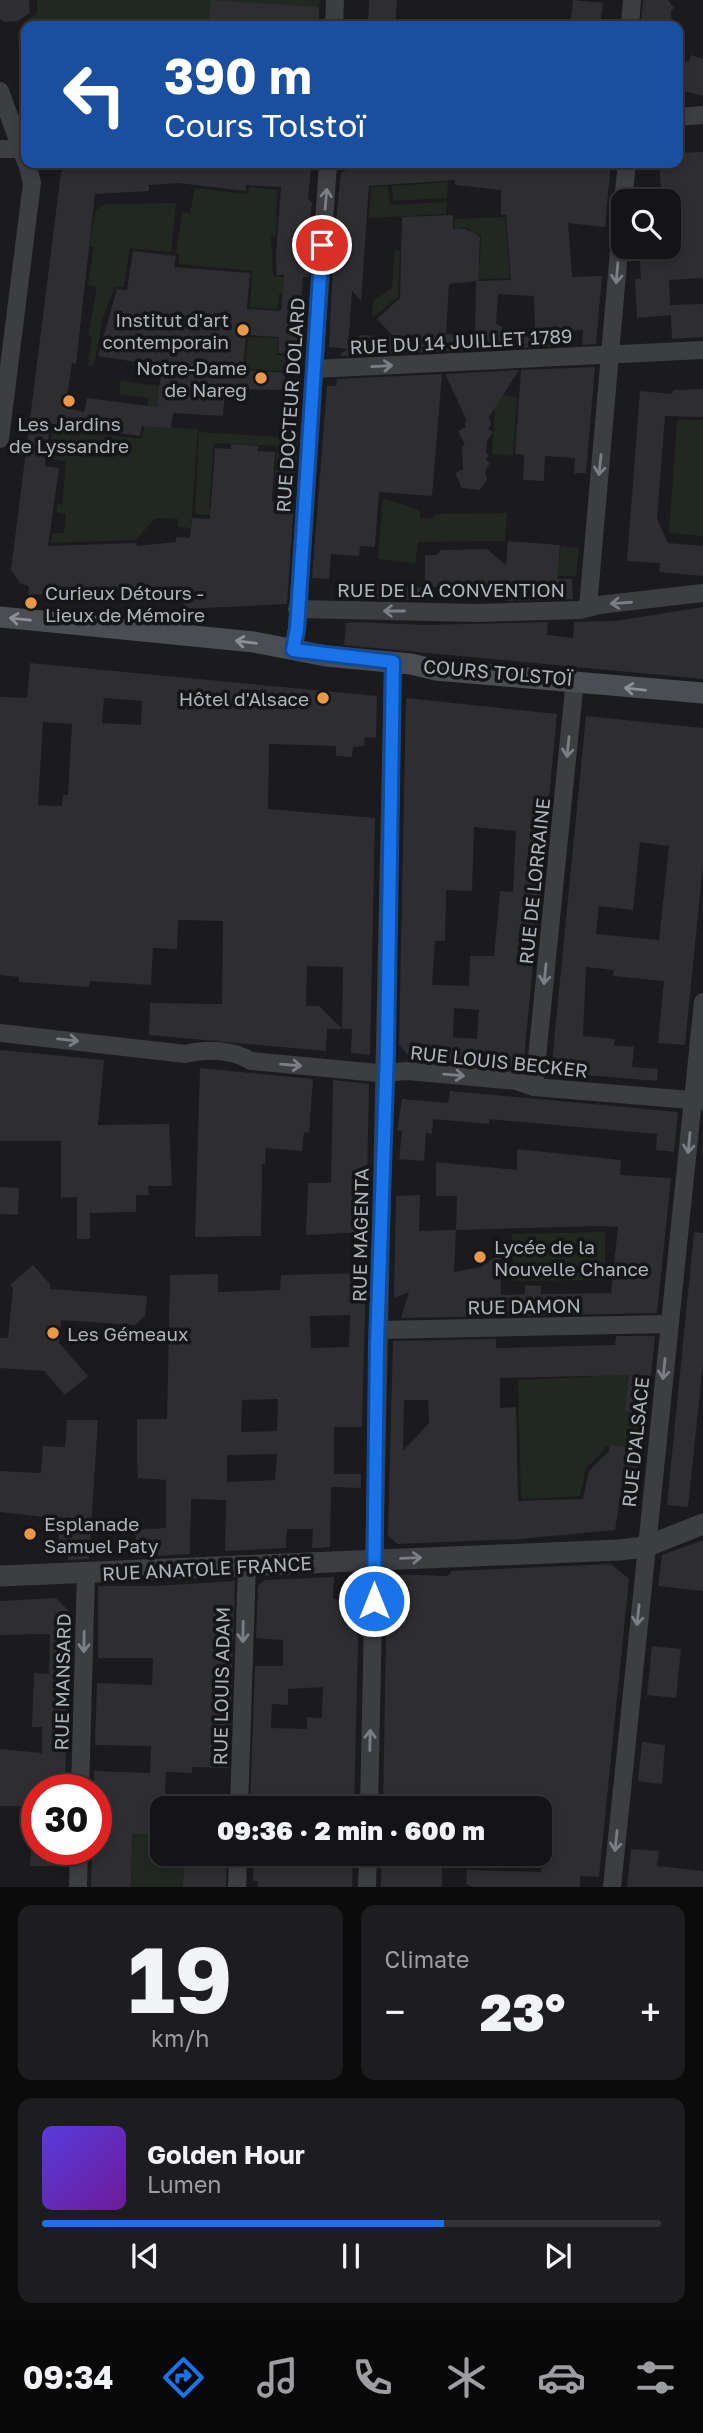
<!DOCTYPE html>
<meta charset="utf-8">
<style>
body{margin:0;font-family:"Golos Text",sans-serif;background:#1d1d1f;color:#f1f3f6;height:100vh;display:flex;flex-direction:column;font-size:26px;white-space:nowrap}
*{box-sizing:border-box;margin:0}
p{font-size:23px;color:#9d9ea1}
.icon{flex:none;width:38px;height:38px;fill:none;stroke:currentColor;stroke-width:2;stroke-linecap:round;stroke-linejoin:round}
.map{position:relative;height:1887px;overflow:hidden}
.details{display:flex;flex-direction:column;gap:18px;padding:18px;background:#0b0b0c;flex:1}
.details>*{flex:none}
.top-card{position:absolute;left:21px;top:21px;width:662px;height:147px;border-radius:14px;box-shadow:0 4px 10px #0003,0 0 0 2px #333335;background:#1a4fa0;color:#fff;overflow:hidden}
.tools{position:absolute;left:611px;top:189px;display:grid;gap:14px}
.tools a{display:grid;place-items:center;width:70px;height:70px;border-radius:14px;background:#141416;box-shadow:0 4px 10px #0003,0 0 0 2px #333335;font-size:35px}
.speed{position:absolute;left:21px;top:1774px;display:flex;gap:14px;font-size:35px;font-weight:700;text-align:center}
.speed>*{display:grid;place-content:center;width:91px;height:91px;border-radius:50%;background:#141416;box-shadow:0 4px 10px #0003,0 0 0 2px #333335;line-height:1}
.speed .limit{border:10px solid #d22;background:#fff;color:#111}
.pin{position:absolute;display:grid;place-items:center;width:60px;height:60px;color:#fff;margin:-30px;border:4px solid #fff;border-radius:50%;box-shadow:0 2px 7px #0007}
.me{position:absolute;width:77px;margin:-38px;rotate:0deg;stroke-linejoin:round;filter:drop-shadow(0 0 5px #0008)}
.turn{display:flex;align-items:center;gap:24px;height:147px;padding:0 28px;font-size:32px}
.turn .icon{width:91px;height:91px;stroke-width:2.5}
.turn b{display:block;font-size:49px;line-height:60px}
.big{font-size:52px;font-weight:800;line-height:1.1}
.details .card{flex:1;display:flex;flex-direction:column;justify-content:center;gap:10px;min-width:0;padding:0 24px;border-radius:14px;background:#1d1d1f}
.details .dial{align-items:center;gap:0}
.dial b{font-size:91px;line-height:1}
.song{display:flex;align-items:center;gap:21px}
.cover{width:84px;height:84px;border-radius:10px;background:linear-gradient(135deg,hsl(250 70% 55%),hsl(280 70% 35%))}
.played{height:7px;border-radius:4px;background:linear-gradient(90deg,#1a73e8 65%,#333335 65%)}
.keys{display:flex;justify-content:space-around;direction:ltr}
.heat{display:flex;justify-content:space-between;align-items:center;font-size:38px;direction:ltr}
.details .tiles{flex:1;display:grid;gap:18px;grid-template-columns:1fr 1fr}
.card:last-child{grid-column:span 2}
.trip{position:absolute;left:150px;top:1796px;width:402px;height:70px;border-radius:14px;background:#141416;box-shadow:0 4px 10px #0003,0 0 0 2px #333335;font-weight:800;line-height:70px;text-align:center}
.tab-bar{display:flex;height:112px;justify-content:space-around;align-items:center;background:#080809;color:#9d9ea1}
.tab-bar .icon{width:49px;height:49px}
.tab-bar .selected{color:#1a73e8}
.tab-bar b{font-size:32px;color:#f1f3f6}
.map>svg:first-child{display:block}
</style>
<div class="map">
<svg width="703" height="1887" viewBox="0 0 703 1887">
<rect width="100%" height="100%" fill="#1b1b1d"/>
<!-- green -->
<g fill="#212821">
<path d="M37 0H320L318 26H26V60C12 42 15 23 37 14Z"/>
<path d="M448 182 447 198 393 201 392 186Z"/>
<path d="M388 186 390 205 447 202 446 214 369 218 371 187Z"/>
<path d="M249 187 277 190 276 235 271 236 273 276 290 278 289 293 279 294 278 309 250 307 252 271 179 264V254L176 253 182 212 190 213 195 188 248 194Z"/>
<path d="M176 203 171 252 130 248 124 287H115L103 317 94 366 88 365 92 337 88 335 97 287 88 285 94 247 89 246 96 210 105 204Z"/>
<path d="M505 217 510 278 471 280V265L480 264 481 235 470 234V229L465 227 454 232 455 219Z"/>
<path d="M395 250 400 251 398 297 372 318 373 301 392 288Z"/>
<path d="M248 337 278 338 277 355 287 356 285 371 245 369Z"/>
<path d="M121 381 160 386 155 427 198 429 191 528 178 527V519L156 518 135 540 50 543 52 533H64L66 514 56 512 57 504 62 505 66 461 48 459 53 428 142 439 149 398 119 394Z"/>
<path d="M496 395 517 397 513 456 492 454Z"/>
<path d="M677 420H703V536L669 533Z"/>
<path d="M199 432 298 438 294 490 274 489 277 446 214 443 209 508 238 510 256 520 195 514Z"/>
<path d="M383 498 419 510 421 518 431 519 437 514 507 513 505 541 418 542 415 563 378 559Z"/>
<path d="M561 546 579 548 576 576H540L520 557 559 561Z"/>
<path d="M605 1232V1280L514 1281 512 1234Z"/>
<path d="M592 1369 629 1375 626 1411 645 1413 641 1448 605 1446 604 1451 586 1468 580 1496 521 1499 518 1380 591 1377Z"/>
<path d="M132 1833 163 1834V1853H184L183 1887H131Z"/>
</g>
<!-- building -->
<g fill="#2e2e31" fill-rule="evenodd">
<path d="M0 0H29L30 13 18 21 5 22 0 19Z"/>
<path d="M211 0 319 7 318 26H208Z"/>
<path d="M369 0H397L395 26H368Z"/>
<path d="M573 0 603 3 600 26H570Z"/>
<path d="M643 0H668L674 8 671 11 672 26H641Z"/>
<path d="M691 55 703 59V96L677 89V62L689 61Z"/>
<path d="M703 152V278L669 280 670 305 703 304V337L672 339 671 315 637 318 635 279H641L639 247H668V201H643L642 188 661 187 659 163H677V153Z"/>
<path d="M72 163H306L311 169 308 199 312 202 309 228H312L309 277H303L297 355 278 353 279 337 246 335 243 370 285 373 284 390 225 389 223 416 173 413 171 428 142 426 140 436 50 424 45 466 59 468 48 546 136 543 137 546 176 542V537L190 538 192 518 210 519 215 448 231 449V444L258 446V451L275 452 272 501 294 502 287 604 184 609 186 588 150 589 140 585 132 590 28 595 29 587 20 583 11 570 61 172ZM178 183 246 191V185L281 187 276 255 277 275H284L281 311 247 309 250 273 174 267 176 256 133 251 127 290 117 289 98 356 162 366 157 407 87 398 84 412 70 409 71 396H67L72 363 76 364 95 194 149 191V185Z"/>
<path d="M359 163H502V170L532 169V163H611L605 227 568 223 572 277 602 276 596 344 582 345 583 330 557 332V346L339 356 347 349 329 347 335 230 341 173ZM455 180V185L501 190V215H506L511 280 476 281 475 334H446L449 284 478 281 480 237 466 229H453V215L402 217 400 298 377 319 394 337 360 335 348 348 352 291 361 301 369 186ZM498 294 534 296 535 331 502 333V327L496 324Z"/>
<path d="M595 367 586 473H574L575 458 545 456 544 481 523 480 524 455 515 454 521 370Z"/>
<path d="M519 370 489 417 491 425 488 429 493 432 487 441 486 453 489 455 486 459 490 463 485 472 487 479 480 490 462 488 455 473 463 469 462 446 465 445 458 431 466 427 464 423 467 421 445 374Z"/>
<path d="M442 374 432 496 379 492 375 547 360 546 359 556 331 554 329 579 312 578 327 386H336L337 379Z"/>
<path d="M703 389V417L665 416 657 519 668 543 703 546V576L659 572 660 563 627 561 640 391 672 394 673 390Z"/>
<path d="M508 541 560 545 557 579H572L573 599 504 601 505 585 425 587V555H436L441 550 487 549 506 565Z"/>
<path d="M358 581 424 588V600L357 599Z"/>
<path d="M703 607V679L344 645 346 623 357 622 423 625 548 622 547 635 573 638 574 622 615 621Z"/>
<path d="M30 663 377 696 376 738 365 737 364 746 353 747 352 757 336 756V746L269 744 268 809 375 818 370 1055 351 1053 352 1029H327L326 1051 149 1035 150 1003 222 1004 223 921 178 920 177 949 153 948 151 985 90 981 89 987 19 982V977L0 975V697L27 698ZM104 698 142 701 141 725 102 723ZM43 722 72 724 68 795H63L62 806 38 805ZM307 966 343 967 342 1029 319 1006H306Z"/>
<path d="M406 698 557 714 523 1069 411 1059 399 1045ZM474 827 516 831 513 892 500 891 494 956H470L469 986 432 985 435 941H445L446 890 472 891ZM454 1008 479 1010 477 1039 453 1037Z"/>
<path d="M586 716 703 728V865L685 1045 658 1043 664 981 613 976 614 970 586 967 583 1036 615 1039 614 1045 634 1047 632 1067 658 1069 657 1081 551 1072ZM640 842 669 846 659 940 596 934 599 906 633 910Z"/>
<path d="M0 1050 104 1060 98 1125 169 1124 172 1186H148L149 1195H136V1212L90 1213V1239H77V1197L61 1198V1141H0Z"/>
<path d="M200 1068 313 1079 309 1133 304 1132 302 1151 266 1148 265 1164H262L261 1236 195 1237Z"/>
<path d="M333 1080 369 1084 366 1232 306 1235 308 1183H331Z"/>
<path d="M450 1091 678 1112 674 1152 656 1150 657 1134 489 1119V1124L433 1119 432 1134 426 1133 424 1161 399 1159 402 1131H397L402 1099 448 1103Z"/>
<path d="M517 1149 621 1160 620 1175 671 1178 657 1313 401 1318 409 1292 394 1298 396 1196 420 1195 419 1231 456 1230 457 1196H436V1162L517 1170ZM601 1226 618 1227 611 1293 541 1294V1286L525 1285V1294L501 1295 500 1254 481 1267 454 1272 456 1230Z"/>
<path d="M0 1187 19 1188 18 1215 0 1214Z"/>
<path d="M694 1232 703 1233V1363L688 1507 667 1505Z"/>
<path d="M33 1265 50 1284V1289L147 1296 145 1316 135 1325 61 1320 59 1343 88 1376 65 1395 44 1371 0 1368V1338H8L13 1288 10 1285Z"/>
<path d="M366 1273 362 1427H334V1474H361V1488L331 1487 330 1547 312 1548 313 1529H287L286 1548 225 1551 226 1500 191 1499 190 1554 135 1557 136 1530 166 1528V1480L138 1478 137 1457V1419H167L170 1275 218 1274V1292L280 1290 281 1275ZM350 1315 349 1347 311 1348 310 1316ZM278 1399 277 1431 241 1432 242 1400ZM277 1454 275 1480 227 1482V1455Z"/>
<path d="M616 1336H655L647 1413 625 1411 629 1375 500 1378V1408L516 1407 518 1501 583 1499 589 1471 609 1451 610 1445 641 1448 639 1467 623 1481 615 1530 519 1539 397 1544 388 1536 393 1341 496 1339V1348L615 1345ZM404 1400H428L429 1423 403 1451Z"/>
<path d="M67 1420H98L89 1559 68 1560V1550L58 1549 60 1519 0 1512V1471L41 1473 43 1446 65 1447Z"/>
<path d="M703 1540V1591L658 1586 662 1555Z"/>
<path d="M611 1564 629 1579 599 1877 580 1876V1887H473L466 1884 467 1870 541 1872V1808H383L387 1574 447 1576 452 1571Z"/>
<path d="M334 1577 333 1599 359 1600 354 1808H250L255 1666H283V1640L256 1638 258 1586 264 1580ZM323 1687 322 1718 307 1717V1729L271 1728 272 1704 288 1705V1689Z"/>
<path d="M235 1581 229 1768 192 1767V1773L166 1772 163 1834H132L131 1887H91L92 1850H96L94 1771 150 1773 151 1746 95 1745 97 1683 152 1685 153 1658H98V1586H154Z"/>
<path d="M56 1598 69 1611 65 1790H37V1806H0V1749L42 1753V1727H32L34 1673 49 1674 50 1634 0 1635V1601Z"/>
<path d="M652 1646 681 1649 676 1698 647 1695Z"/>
<path d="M642 1742 665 1745 662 1784 638 1781Z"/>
<path d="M631 1849 659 1851 657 1866 703 1871V1887H627Z"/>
<path d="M31 1850H63V1866H30Z"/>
<path d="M184 1853H227L226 1887H183Z"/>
<path d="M254 1853H353L352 1887H258V1881H253Z"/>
<path d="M382 1853H409V1867L442 1868V1887H381Z"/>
</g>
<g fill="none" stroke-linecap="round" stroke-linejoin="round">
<!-- minor -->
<g stroke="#3c3e42" stroke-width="18">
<path d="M334 26 335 0"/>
<path d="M630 26 632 0"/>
<path d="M0 91 26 162"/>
<path d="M677 117 703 115"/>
<path d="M0 149H26"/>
<path d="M623 201 627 163"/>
<path d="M314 369 703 350"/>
<path d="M0 439 32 183 27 163"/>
<path d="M588 607 623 205"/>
<path d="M297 609 477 613 580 610 599 605 703 593"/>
<path d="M293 650 297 629 328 163"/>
<path d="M0 1033 186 1054C206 1048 234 1050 251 1061L378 1073 408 1071 516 1081 534 1087 703 1101"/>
<path d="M534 1087 575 680"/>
<path d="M379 1330 669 1324"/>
<path d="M80 1790 86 1574"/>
<path d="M239 1808 247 1564"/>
<path d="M369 1808 393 662"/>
<path d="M78 1887 79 1850"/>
<path d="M237 1887 238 1853"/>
<path d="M367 1887 368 1853"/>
<path d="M612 1887 703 1002"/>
</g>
<!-- tertiary -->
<path stroke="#3c3e42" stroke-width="21" d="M0 1576 619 1550 645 1547 703 1524"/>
<!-- secondary -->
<path stroke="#4a4d52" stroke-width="21" d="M0 617 254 642 326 656 411 664 436 670 703 693"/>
</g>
<!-- one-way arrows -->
<defs><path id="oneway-shaft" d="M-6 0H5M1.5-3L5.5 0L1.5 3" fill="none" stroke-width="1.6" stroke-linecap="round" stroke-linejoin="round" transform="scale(1.75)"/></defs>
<g stroke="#7b7f85">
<use href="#oneway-shaft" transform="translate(326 199) rotate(-85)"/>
<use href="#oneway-shaft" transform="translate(617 273) rotate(95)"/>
<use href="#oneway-shaft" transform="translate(382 366) rotate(-3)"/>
<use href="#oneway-shaft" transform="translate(600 465) rotate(96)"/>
<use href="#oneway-shaft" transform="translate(621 603) rotate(176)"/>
<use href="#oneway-shaft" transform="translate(394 611) rotate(180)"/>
<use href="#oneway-shaft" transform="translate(568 747) rotate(96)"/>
<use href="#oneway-shaft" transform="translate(545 974) rotate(96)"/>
<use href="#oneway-shaft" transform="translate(68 1040) rotate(6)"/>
<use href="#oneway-shaft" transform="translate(291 1065) rotate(5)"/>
<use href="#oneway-shaft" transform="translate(454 1075) rotate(5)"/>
<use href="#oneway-shaft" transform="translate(689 1143) rotate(96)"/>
<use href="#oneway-shaft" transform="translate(664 1369) rotate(96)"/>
<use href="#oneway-shaft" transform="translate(411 1558) rotate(-2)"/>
<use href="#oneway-shaft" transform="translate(638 1615) rotate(96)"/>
<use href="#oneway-shaft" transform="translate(243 1632) rotate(91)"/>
<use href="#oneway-shaft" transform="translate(84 1642) rotate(91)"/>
<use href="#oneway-shaft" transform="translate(370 1740) rotate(-89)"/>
<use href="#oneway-shaft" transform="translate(616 1841) rotate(96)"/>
</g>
<g stroke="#8b9097">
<use href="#oneway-shaft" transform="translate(20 619) rotate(-174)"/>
<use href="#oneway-shaft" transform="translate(246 642) rotate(-173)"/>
<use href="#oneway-shaft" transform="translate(635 689) rotate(-174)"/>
</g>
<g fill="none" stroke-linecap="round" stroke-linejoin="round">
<!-- route casing -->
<g stroke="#114b97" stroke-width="18">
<path id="route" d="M322 245 297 629 293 650 393 662 387 1051 377 1343 374 1601"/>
</g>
<!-- route -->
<use href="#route" stroke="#1a73e8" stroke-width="12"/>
</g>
<!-- markers -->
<g fill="#ea9846" stroke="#161618" stroke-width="2.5">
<circle cx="243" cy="330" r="7"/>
<circle cx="261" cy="378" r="7"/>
<circle cx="69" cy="401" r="7"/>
<circle cx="31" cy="603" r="7"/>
<circle cx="323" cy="698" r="7"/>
<circle cx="480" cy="1257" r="7"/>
<circle cx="53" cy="1333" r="7"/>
<circle cx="30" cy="1534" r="7"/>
</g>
<g text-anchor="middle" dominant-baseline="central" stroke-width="7" stroke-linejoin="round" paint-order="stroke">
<!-- poi labels -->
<g font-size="19" fill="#aeb4bc" stroke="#161618" text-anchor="start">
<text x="229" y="319" text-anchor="end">Institut d'art<tspan x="229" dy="22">contemporain</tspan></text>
<text x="247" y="367" text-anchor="end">Notre-Dame<tspan x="247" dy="22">de Nareg</tspan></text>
<text x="69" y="423" text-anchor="middle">Les Jardins<tspan x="69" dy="22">de Lyssandre</tspan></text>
<text x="45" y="592">Curieux Détours -<tspan x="45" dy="22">Lieux de Mémoire</tspan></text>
<text x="309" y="698" text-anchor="end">Hôtel d'Alsace</text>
<text x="494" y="1246">Lycée de la<tspan x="494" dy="22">Nouvelle Chance</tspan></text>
<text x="67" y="1333">Les Gémeaux</text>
<text x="44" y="1523">Esplanade<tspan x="44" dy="22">Samuel Paty</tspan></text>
</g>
<!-- street labels -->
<g font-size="19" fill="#aeb4bc" stroke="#161618">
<text transform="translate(461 341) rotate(-3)">RUE DU 14 JUILLET 1789</text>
<text transform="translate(290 405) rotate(-86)">RUE DOCTEUR DOLARD</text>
<text x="451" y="589">RUE DE LA CONVENTION</text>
<text transform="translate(498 672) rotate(5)">COURS TOLSTOÏ</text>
<text transform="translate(534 881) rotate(-84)">RUE DE LORRAINE</text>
<text transform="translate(499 1061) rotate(6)">RUE LOUIS BECKER</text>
<text transform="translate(360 1235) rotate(-89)">RUE MAGENTA</text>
<text transform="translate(524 1306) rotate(-1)">RUE DAMON</text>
<text transform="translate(635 1442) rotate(-84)">RUE D'ALSACE</text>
<text transform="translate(207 1568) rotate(-3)">RUE ANATOLE FRANCE</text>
<text transform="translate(62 1682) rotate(-89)">RUE MANSARD</text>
<text transform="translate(221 1686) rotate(-89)">RUE LOUIS ADAM</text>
</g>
</g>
</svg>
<div class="tools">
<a><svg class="icon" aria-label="search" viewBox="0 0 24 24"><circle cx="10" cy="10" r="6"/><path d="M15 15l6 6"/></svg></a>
</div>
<div class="speed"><div class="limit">30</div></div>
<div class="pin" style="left:322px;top:245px;background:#d93025"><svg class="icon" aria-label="arrive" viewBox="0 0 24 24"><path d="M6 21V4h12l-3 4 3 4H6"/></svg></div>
<svg class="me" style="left:374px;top:1601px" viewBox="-20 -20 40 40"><circle r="17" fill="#1a73e8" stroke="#fff" stroke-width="3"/><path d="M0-11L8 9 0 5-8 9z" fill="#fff"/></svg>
<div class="trip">09:36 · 2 min · 600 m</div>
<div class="top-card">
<div class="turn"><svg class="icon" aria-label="left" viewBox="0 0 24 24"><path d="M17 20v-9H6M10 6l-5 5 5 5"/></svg><div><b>390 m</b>Cours Tolstoï</div></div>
</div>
</div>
<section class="details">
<div class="tiles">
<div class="card dial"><b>19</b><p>km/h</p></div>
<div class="card"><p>Climate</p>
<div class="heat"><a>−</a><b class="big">23°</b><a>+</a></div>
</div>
<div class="card">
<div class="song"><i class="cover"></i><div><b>Golden Hour</b><p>Lumen</p></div></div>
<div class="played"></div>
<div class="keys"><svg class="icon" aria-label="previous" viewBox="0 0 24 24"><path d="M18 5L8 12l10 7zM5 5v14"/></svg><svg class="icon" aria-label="pause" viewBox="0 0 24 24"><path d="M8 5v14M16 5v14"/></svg><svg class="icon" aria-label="next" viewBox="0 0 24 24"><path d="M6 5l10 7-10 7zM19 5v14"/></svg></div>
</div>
</div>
</section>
<nav class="tab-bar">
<b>09:34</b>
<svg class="icon selected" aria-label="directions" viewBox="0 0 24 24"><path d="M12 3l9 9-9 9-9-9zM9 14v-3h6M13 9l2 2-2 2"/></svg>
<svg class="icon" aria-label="music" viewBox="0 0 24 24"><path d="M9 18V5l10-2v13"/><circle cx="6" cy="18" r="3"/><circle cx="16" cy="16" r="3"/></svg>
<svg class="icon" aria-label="phone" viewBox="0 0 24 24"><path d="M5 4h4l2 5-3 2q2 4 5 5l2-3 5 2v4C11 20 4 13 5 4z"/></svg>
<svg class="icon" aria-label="climate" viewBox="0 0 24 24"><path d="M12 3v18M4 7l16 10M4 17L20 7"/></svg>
<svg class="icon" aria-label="car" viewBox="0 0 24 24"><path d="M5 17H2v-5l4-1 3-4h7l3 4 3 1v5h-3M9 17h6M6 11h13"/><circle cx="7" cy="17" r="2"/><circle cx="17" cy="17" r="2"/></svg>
<svg class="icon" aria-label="filters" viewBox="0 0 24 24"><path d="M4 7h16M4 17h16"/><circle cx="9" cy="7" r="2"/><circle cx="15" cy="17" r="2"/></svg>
</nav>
